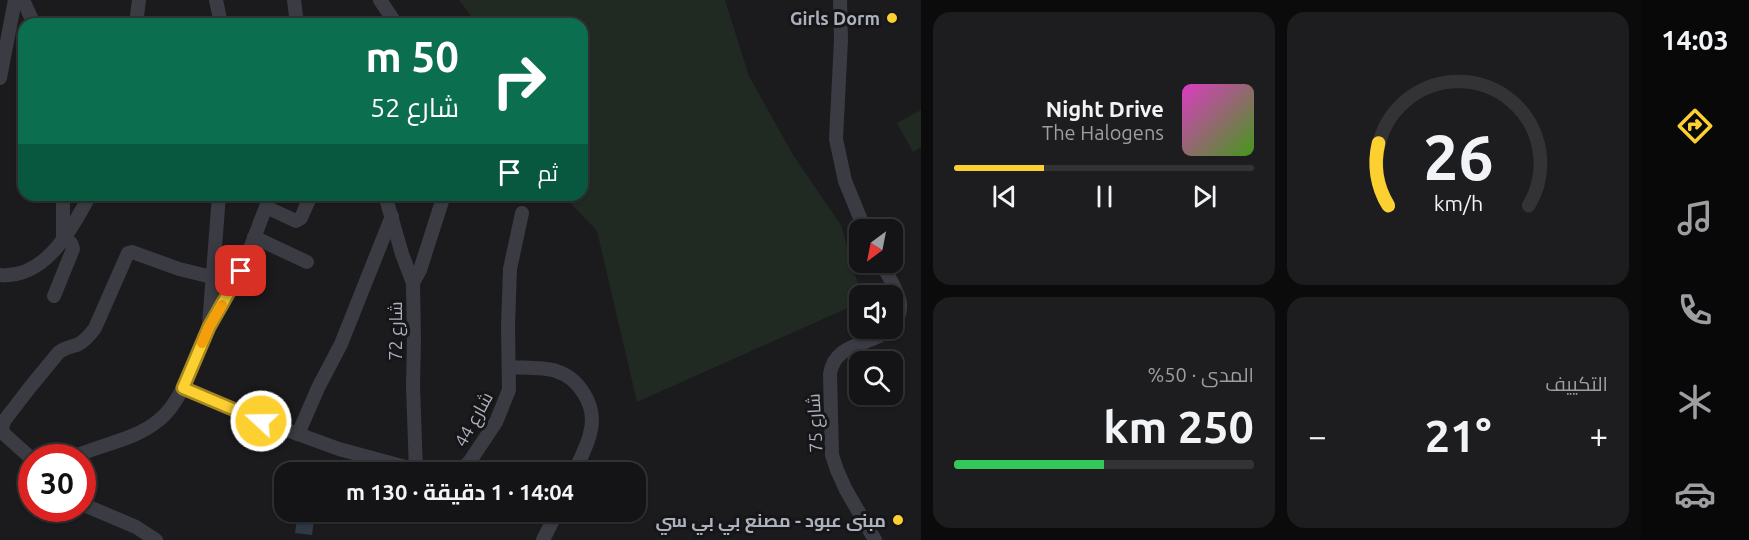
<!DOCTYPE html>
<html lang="ar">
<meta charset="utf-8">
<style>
body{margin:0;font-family:Ubuntu,Cairo,sans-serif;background:#1d1d1f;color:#f1f3f6;direction:rtl;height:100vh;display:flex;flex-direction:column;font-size:22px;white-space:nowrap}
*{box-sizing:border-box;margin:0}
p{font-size:20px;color:#9d9ea1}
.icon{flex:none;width:33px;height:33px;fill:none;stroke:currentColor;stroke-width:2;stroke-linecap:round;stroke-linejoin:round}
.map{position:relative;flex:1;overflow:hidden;direction:ltr}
.side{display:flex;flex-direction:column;gap:12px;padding:12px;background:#0b0b0c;width:720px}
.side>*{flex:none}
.hud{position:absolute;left:18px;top:18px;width:570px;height:183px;border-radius:18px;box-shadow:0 2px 4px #0004,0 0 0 2px #333335;direction:rtl;background:#0b6e4f;color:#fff;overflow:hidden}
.needle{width:39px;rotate:212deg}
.tools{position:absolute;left:849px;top:219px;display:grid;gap:12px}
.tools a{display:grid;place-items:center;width:54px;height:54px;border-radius:12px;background:#141416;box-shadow:0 2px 4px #0004,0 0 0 2px #333335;font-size:30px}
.speed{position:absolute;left:18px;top:444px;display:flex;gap:12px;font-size:30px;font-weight:700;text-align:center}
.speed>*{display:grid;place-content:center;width:78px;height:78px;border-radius:50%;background:#141416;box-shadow:0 2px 4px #0004,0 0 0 2px #333335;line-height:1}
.speed .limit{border:9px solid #d22;background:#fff;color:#111}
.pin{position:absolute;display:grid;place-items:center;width:51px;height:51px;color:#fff;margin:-26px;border-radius:12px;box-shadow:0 3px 9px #0006}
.me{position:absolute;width:66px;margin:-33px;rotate:291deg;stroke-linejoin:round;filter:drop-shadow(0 0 4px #0008)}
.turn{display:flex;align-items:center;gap:21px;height:126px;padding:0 30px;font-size:27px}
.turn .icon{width:78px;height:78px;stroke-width:2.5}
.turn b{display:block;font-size:42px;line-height:51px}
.then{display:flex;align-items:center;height:57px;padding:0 30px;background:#0003;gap:12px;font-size:22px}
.big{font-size:45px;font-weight:700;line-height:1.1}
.side .widget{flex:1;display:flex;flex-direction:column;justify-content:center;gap:9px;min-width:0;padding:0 21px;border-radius:18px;background:#1d1d1f}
.side .dial{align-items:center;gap:0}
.dial svg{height:156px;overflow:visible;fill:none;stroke:#333335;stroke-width:7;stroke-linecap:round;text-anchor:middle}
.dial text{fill:#f1f3f6;stroke:none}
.song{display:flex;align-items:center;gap:18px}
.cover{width:72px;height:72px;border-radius:9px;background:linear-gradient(135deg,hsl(310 70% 55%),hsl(100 70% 35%))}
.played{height:6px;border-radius:3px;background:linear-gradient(90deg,#fdd032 30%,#333335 30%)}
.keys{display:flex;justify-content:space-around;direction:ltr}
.heat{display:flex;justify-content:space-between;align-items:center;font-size:33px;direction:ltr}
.charge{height:9px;border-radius:4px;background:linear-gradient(90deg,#34c759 50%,#333335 0)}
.side .tiles{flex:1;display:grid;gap:12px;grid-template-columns:repeat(2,1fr)}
.trip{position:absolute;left:274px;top:462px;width:372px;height:60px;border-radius:18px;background:#141416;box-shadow:0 2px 4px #0004,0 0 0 2px #333335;font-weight:700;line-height:60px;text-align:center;direction:rtl}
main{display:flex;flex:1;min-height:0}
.menu{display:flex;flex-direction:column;width:108px;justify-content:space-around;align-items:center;background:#080809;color:#9d9ea1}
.menu .icon{width:42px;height:42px}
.menu .active{color:#fdd032}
.menu b{font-size:27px;color:#f1f3f6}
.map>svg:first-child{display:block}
</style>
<main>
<nav class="menu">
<b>14:03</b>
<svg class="icon active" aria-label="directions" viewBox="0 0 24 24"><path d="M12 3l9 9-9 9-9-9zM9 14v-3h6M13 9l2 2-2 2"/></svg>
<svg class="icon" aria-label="music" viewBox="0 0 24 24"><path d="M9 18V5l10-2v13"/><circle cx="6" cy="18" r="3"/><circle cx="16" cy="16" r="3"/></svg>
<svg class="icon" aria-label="phone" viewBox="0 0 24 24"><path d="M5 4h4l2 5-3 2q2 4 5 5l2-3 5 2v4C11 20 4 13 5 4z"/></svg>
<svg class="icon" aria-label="climate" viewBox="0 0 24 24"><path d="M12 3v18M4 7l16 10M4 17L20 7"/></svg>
<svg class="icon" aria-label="car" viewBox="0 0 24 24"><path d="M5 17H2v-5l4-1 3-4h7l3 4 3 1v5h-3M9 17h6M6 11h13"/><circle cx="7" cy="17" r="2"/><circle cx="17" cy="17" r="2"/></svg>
</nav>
<section class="side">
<div class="tiles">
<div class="widget dial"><svg viewBox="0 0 100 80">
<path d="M14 69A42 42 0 1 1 86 69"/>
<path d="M14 69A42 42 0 0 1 9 37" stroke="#fdd032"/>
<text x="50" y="56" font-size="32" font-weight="700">26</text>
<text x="50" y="72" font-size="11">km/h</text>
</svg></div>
<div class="widget">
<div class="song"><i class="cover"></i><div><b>Night Drive</b><p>The Halogens</p></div></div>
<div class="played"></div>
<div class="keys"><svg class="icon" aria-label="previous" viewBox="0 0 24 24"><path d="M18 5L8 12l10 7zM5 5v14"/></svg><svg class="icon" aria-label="pause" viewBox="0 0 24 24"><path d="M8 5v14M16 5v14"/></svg><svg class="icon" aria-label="next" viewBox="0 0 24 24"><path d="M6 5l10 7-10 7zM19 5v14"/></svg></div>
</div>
<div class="widget"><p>التكييف</p>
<div class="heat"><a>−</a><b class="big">21°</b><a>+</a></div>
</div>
<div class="widget"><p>المدى · 50%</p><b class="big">250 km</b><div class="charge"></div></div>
</div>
</section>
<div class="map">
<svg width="921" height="540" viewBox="0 0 921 540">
<rect width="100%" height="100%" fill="#1b1b1d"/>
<!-- green -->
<g fill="#202922">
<path d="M459 0H725L749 76 793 155 841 225 861 295 859 303 637 402 597 231 563 195H582V24H477Z"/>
<path d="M921 110V147L913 152 897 123Z"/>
</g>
<!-- water -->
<path fill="#2f3843" d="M298 512H315L312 535 295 533Z"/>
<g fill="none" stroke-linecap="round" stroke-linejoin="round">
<!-- minor -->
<g stroke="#3b3c43" stroke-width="14">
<path d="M23 0 34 24"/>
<path d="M216 0 221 24"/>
<path d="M294 0 297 24"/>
<path d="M380 0 396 24"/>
<path d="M840 0 841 40 836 139 845 181 865 230"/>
<path d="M136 24 139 0"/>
<path d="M0 78 15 0"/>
<path d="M63 195V239"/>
<path d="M385 195 402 254 413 283 414 340 413 386 416 471"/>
<path d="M266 207 296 221 301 218 311 195"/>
<path d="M254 237 307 262"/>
<path d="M881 262C892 285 911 304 892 327"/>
<path d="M0 275C46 279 71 229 90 195"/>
<path d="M413 283 420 270 444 195"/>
<path d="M54 296 73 249 71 243 63 239"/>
<path d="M209 325 219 195"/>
<path d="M509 367C521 368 545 367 556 371 579 378 596 405 591 429 589 444 580 459 574 472"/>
<path d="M183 388 243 414 339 449 424 472"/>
<path d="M298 434 318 388 341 344 392 216"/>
<path d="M71 458C100 444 134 441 159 420 184 400 195 356 209 328 218 309 231 291 240 272 252 247 260 220 271 195"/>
<path d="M32 459 4 434 2 428 4 421 31 386 59 352C65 348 70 347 77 345 85 341 90 335 95 328L128 253 132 252 179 269 212 277"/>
<path d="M460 472 470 461 496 422 509 390 508 327 510 269 522 213"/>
<path d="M82 504 136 527 156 540"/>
<path d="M543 540 557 512"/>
<path d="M875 540 846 490 837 470 832 455 830 374C835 341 871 347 891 328"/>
</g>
</g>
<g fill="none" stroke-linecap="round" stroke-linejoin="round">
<!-- route casing -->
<g stroke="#a48720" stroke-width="15">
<path id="route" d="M241 271 209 327 183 388 261 421"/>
</g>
<!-- route -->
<use href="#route" stroke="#fdd032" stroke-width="10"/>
<!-- slow -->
<path stroke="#f59e0b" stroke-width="10" d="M202 343 209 327 222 305"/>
</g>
<!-- markers -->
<g fill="#fdd032" stroke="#161618" stroke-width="2">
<circle cx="892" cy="18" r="6"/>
<circle cx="898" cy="520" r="6"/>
</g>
<g text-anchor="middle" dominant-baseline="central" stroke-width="6" stroke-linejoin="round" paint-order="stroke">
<!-- poi labels -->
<g font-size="18" font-weight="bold" fill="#adb0bd" stroke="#161618" text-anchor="end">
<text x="880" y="18">Girls Dorm</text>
<text x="886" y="520">مبنى عبود - مصنع بي بي سي</text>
</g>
<!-- street labels -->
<g font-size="18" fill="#adb0bd" stroke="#161618">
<text transform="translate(395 331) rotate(-90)">شارع 72</text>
<text transform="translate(473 419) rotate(-61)">شارع 44</text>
<text transform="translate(814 423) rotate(-93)">شارع 75</text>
</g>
</g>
</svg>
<div class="tools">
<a><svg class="needle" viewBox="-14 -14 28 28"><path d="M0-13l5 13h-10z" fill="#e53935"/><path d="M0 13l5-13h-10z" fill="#9d9ea1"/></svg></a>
<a><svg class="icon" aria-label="sound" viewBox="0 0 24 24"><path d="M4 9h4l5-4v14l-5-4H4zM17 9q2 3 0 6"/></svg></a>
<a><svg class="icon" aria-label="search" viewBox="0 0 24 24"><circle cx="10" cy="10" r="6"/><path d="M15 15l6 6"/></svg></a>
</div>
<div class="speed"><div class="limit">30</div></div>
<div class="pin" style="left:241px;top:271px;background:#d93025"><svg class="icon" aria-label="arrive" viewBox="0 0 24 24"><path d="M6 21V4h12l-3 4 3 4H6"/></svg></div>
<svg class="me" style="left:261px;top:421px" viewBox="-20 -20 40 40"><circle r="17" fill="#fdd032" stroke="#fff" stroke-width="3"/><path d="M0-11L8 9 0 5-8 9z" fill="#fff"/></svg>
<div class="trip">14:04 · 1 دقيقة · 130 m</div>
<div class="hud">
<div class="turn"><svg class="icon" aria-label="right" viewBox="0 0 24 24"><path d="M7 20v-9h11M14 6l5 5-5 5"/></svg><div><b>50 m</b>شارع 52</div></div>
<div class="then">ثم<svg class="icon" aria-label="arrive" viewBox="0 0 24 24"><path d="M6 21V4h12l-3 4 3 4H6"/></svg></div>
</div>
</div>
</main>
